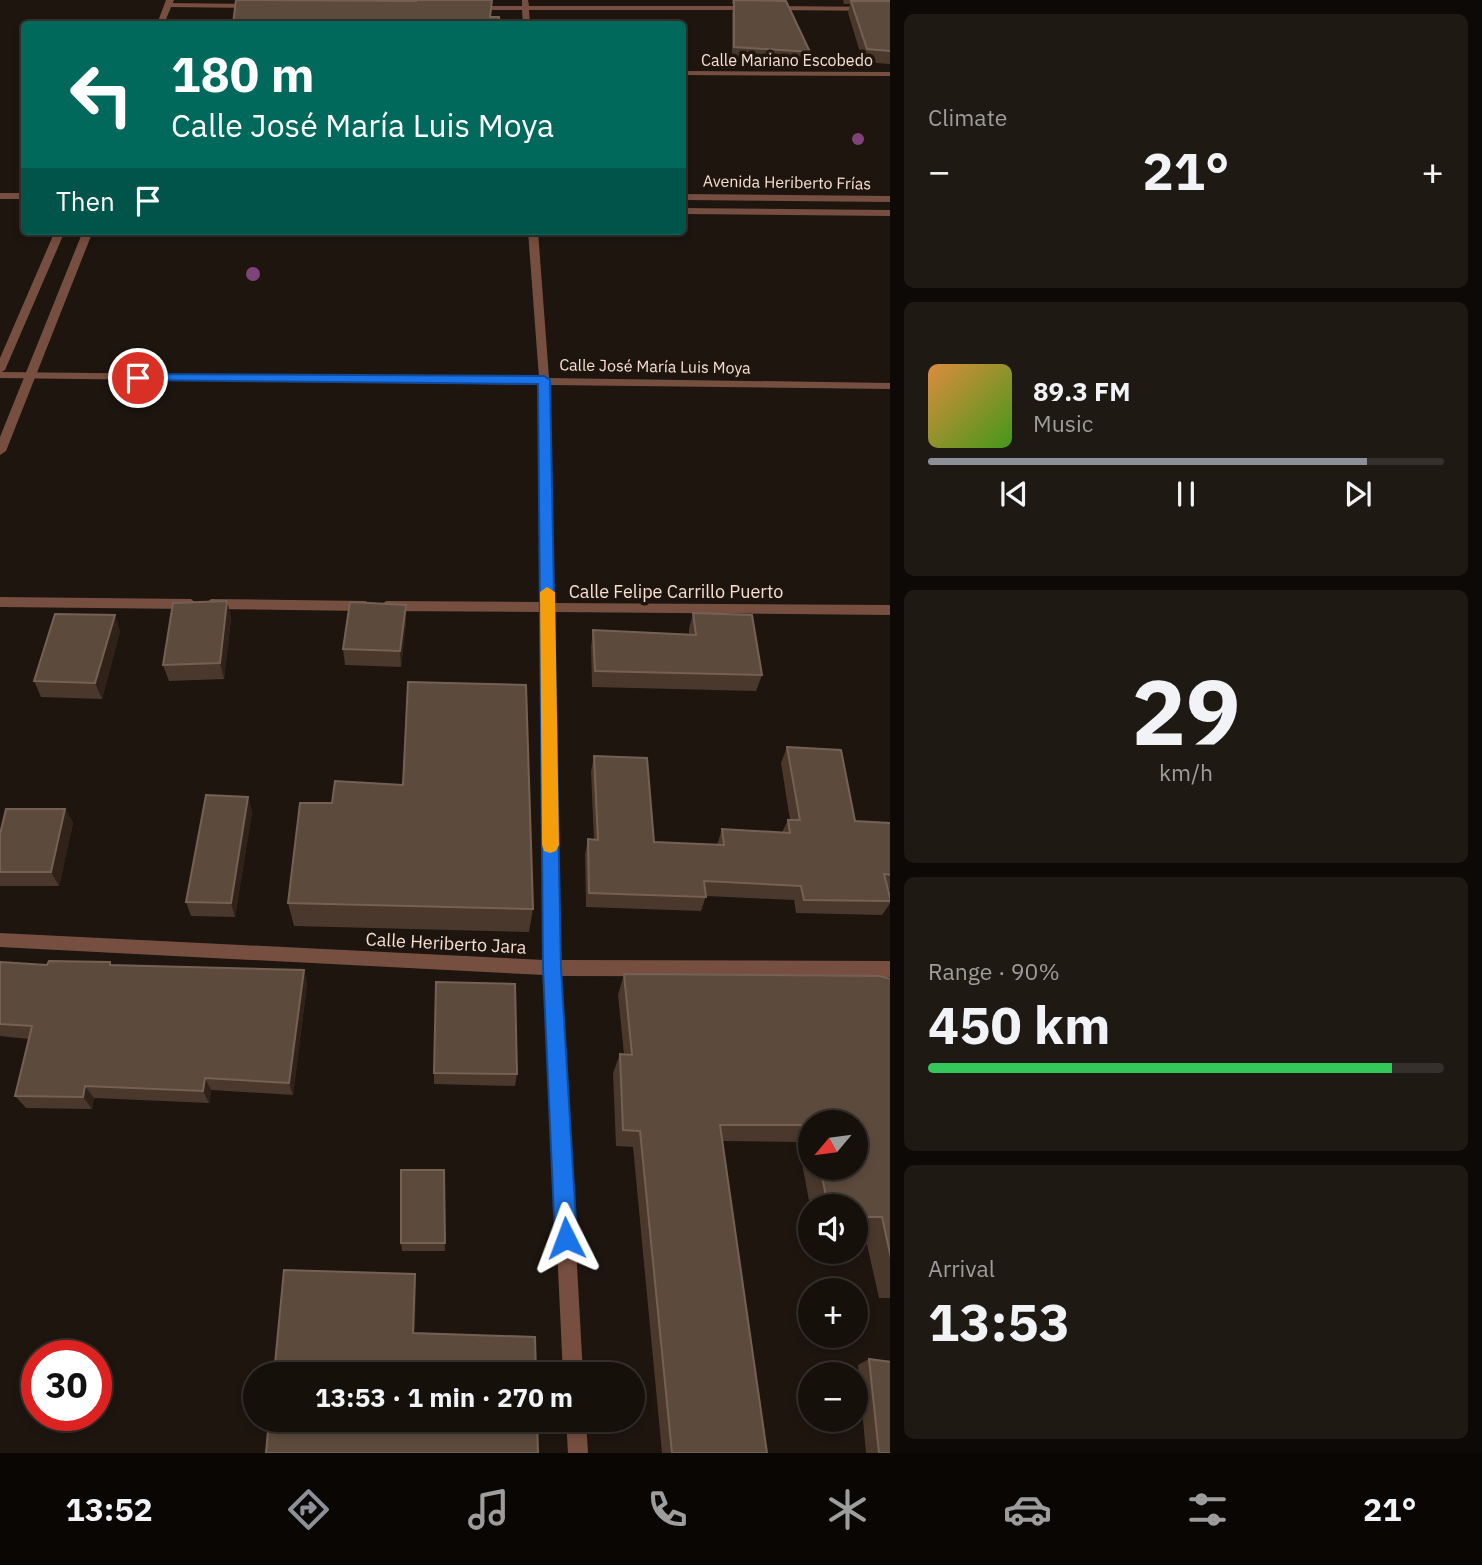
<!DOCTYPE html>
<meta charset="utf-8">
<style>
body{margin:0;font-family:"IBM Plex Sans",sans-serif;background:#1f1914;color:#f1f3f6;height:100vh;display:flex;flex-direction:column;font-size:26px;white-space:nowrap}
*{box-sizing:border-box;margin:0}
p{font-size:23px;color:#9e9d9d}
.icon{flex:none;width:38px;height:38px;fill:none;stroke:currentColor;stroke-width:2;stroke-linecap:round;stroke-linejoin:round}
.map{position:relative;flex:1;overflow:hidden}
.sheet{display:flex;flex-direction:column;gap:14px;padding:14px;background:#0c0906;width:592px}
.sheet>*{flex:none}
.top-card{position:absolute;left:21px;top:21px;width:665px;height:214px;border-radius:7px;box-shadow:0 4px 10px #0003,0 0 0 2px #35302c;background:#00695c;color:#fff;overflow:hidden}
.needle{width:46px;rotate:241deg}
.buttons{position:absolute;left:798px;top:1110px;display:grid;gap:14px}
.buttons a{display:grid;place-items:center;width:70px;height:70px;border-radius:50%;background:#16100b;box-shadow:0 4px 10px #0003,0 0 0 2px #35302c;font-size:35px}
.speed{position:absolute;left:21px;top:1340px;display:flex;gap:14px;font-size:35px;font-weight:700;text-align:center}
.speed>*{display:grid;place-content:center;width:91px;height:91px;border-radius:50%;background:#16100b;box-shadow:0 4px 10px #0003,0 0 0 2px #35302c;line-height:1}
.speed .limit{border:10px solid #d22;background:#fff;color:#111}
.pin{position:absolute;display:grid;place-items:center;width:60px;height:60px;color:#fff;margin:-30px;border:4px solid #fff;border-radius:50%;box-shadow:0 2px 7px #0007}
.me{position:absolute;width:77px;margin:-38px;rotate:357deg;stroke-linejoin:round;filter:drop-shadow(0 0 5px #0008)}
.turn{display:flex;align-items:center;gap:24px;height:147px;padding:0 35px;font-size:32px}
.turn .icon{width:91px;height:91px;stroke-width:2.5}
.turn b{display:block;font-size:49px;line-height:60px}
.then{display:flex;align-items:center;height:66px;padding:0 35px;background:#0003;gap:14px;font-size:26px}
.big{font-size:52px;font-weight:800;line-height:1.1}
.sheet .tile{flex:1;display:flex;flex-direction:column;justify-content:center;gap:10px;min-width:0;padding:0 24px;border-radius:10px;background:#1f1914}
.sheet .dial{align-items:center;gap:0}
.dial b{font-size:91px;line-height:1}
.song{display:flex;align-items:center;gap:21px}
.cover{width:84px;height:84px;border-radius:10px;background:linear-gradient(135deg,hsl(30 70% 55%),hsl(100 70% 35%))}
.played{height:7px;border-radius:4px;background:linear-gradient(90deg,#8c9099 85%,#35302c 85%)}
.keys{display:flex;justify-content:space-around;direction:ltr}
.heat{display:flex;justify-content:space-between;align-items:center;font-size:38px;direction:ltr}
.charge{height:10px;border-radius:5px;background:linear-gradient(90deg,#34c759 90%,#35302c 0)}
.trip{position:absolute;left:243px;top:1362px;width:402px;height:70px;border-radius:35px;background:#16100b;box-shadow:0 4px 10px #0003,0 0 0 2px #35302c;font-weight:800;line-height:70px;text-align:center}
.tab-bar{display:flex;height:112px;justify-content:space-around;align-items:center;background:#090604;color:#9e9d9d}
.tab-bar .icon{width:49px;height:49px}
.tab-bar .on{color:#8c9099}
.tab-bar b{font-size:32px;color:#f1f3f6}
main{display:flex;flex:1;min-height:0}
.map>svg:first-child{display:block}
</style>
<main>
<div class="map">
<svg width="891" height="1453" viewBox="0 0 891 1453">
<rect width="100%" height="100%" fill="#1e150f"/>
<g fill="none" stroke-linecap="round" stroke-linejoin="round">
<!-- minor -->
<g fill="#774f40" fill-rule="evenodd">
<path d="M522 0H528L529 6H749L753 8 749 10H529L530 24H523L522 10H472L468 8 472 6H522Z"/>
<path d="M165 3 252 4 256 6 252 8 168 7Z"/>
<path d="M773 6 891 7V11L770 10Z"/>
<path d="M682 71 891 72V76L682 75Z"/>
<path d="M528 231H538L549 378 891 383V389L549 385 553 603 891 605V615L554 612 560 960 891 961V977L561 976 583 1374H563L544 975 0 947V933L544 960 541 612 386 611 380 606 386 601 541 602 539 385 0 378V372L539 378Z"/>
<path d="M0 597 191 599 197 604 191 609 0 607Z"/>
<path d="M211 599 366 601 372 606 366 611 211 609 205 604Z"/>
<path d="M566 1419H586L588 1453H568Z"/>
</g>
<!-- tertiary -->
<g fill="#774f40" fill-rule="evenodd">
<path d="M166 0H174L164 24H157Z"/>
<rect x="0" y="193" width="24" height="6"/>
<path d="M682 194 891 196V202L682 200Z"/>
<path d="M682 208 891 210V216L682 214Z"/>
<path d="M55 231H65L5 370 0 373V358Z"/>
<path d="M83 231H93L6 451 0 455V437Z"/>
</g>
</g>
<!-- trees -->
<g fill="#7e4379">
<circle cx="858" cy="139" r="6"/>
<circle cx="253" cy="274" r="7"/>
</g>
<!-- wall -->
<g fill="#49382b" fill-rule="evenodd">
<path d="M732 0H780L810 52 807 65 732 60V13L734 4H732Z"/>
<path d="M843 0H891V64L863 62 848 13 850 4H844Z"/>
<path d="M227 601 231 618 224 679 169 681 163 665Z"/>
<path d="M693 613 762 675 756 691 592 687 591 647 593 630 689 634V629Z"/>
<path d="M406 622 401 667 345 665 343 649Z"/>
<path d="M120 631 102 699 41 697 34 681Z"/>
<path d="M787 747 855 821 891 823V889H888L891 902 882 915 796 913 794 900 706 896 701 911 586 907 585 854 588 839 594 840 591 772 594 756 654 842 717 845 722 829 782 832 788 820H790L781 763Z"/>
<path d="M403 785 533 909 529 932 294 926 288 903 332 803Z"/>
<path d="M248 797 252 812 235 917 191 916 186 902Z"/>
<path d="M65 809 73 823 59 886H0V834Z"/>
<path d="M0 962 47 965 110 962 112 965 304 970 307 984 293 1095 211 1090 209 1103 94 1098 92 1109 26 1108 15 1096 29 1039 0 1036Z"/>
<path d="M624 974 891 979V1298H879L864 1231H856V1206H810L798 1142 722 1141 767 1453H662L633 1147 616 1146 613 1073 620 1054H624L618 995ZM810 1122 856 1167H810Z"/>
<path d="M434 1073 517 1074 515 1086 434 1084Z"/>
<path d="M444 1170 445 1251H402L401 1243Z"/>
<path d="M869 1359 891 1453H866L858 1365Z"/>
</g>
<!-- shaded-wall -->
<g fill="#302218">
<path d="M227 601 231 618 224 679 220 663Z"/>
<path d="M406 605V622L401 667 400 651Z"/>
<path d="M115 615 120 631 102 699 95 683Z"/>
<path d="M248 797 252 812 235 917 231 903Z"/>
<path d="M65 809 73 823 59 886 51 872Z"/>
<path d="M304 970 307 984 293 1095 289 1083Z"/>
<path d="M205 1078 211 1090 209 1103 203 1091Z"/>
<path d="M85 1086 94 1098 92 1109 83 1097Z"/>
<path d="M415 1274 416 1287 415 1343 413 1333Z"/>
</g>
<!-- building -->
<g fill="#5c4a3d" stroke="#756154" stroke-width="2">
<path d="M236 0 416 1V0H492L490 17H499L500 24H233Z"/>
<path d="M734 0 786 1 810 52 734 47Z"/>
<path d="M851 1H891V51L867 49Z"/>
<path d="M227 601 220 663 163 665 173 603Z"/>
<path d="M350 602 406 605 400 651 343 649Z"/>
<path d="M693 613 752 615 762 675 595 671 593 630 696 635Z"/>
<path d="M55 614 115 615 95 683 34 681Z"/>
<path d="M408 682 526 685 533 909 288 903 300 803H332L335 781 403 785Z"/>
<path d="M787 747 841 750 855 821 891 823V875L884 874 891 901 804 900 801 886 704 881 706 897 589 893 588 839 598 840 594 756 647 758 654 842 724 845 722 829 790 833 788 820H800Z"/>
<path d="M206 795 248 797 231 903 186 902Z"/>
<path d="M6 809H65L51 872H0V834Z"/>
<path d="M49 961 110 962V965L304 970 289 1083 205 1078 203 1091 85 1086 83 1097 15 1096 32 1026 0 1024V962L47 965Z"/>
<path d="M624 974 879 976 891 979V1258L882 1217H856V1206H828L820 1167H856V1122H810V1125H720L767 1453H672L640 1131 623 1130 620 1054 632 1055Z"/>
<path d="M436 982 515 984 517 1074 434 1073Z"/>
<path d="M401 1170H444L445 1243H401Z"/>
<path d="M284 1270 415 1274 413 1333 535 1337 536 1374H274Z"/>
<path d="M869 1359 891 1362V1453H879Z"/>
<path d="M269 1419H537L538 1453H266Z"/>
</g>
<!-- route -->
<path fill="#1a73e8" stroke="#114b97" stroke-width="2" d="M138 374 544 376 550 380 561 968 577 1238 574 1246 566 1249 559 1246 555 1238 543 968 538 384 134 380 132 378Z"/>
<!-- slow -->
<path fill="#f59e0b" d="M547 587 555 592 559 845 556 851 550 853 544 851 542 845 540 592Z"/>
<g text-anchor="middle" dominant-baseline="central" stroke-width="7" stroke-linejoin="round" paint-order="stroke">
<!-- far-street labels -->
<g font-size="16" fill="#f9dfd2" stroke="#1e150f">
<text x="787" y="60">Calle Mariano Escobedo</text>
<text transform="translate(787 182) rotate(1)">Avenida Heriberto Frías</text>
<text transform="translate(655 366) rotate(1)">Calle José María Luis Moya</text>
</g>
<!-- street labels -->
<g font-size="18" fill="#f9dfd2" stroke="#1e150f">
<text x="676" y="591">Calle Felipe Carrillo Puerto</text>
<text transform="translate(446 943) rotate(3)">Calle Heriberto Jara</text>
</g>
</g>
</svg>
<div class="buttons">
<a><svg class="needle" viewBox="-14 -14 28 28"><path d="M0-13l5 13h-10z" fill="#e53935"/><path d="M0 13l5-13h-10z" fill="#9e9d9d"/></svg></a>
<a><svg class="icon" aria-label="sound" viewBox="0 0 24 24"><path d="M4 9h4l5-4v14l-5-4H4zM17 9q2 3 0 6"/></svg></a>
<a>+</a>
<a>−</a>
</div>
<div class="speed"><div class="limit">30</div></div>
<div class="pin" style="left:138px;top:378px;background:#d93025"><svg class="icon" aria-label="arrive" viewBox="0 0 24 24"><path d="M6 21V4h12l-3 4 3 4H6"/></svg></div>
<svg class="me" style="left:566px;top:1238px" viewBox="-20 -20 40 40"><path d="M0-17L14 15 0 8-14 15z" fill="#1a73e8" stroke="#fff" stroke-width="4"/></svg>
<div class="trip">13:53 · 1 min · 270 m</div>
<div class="top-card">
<div class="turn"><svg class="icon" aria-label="left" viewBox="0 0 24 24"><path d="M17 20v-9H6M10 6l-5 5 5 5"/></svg><div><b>180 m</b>Calle José María Luis Moya</div></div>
<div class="then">Then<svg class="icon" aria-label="arrive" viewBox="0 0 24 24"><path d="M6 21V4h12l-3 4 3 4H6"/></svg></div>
</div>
</div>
<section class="sheet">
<div class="tile"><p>Climate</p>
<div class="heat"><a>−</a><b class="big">21°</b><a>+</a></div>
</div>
<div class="tile">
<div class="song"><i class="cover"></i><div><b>89.3 FM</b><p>Music</p></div></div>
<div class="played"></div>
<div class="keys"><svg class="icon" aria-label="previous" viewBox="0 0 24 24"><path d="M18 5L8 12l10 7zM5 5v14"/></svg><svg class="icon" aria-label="pause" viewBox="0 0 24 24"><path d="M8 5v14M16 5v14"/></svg><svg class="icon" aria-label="next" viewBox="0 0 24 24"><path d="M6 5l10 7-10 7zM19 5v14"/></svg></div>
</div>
<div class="tile dial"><b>29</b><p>km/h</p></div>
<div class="tile"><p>Range · 90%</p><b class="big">450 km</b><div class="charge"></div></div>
<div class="tile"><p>Arrival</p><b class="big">13:53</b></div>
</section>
</main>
<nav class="tab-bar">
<b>13:52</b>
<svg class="icon on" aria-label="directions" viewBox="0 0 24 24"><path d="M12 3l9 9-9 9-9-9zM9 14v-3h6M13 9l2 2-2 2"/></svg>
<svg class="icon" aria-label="music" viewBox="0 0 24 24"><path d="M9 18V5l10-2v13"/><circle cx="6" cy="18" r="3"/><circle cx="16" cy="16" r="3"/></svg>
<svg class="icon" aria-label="phone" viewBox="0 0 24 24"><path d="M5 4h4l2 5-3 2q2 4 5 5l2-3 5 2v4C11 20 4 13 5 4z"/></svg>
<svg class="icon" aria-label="climate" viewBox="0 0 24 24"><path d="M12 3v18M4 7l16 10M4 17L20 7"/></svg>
<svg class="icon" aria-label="car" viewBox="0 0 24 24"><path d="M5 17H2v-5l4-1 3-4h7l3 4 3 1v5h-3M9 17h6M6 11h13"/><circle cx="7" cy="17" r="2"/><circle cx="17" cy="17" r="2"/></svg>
<svg class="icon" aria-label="filters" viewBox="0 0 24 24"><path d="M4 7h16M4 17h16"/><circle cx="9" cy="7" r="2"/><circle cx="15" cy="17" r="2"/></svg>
<b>21°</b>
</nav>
